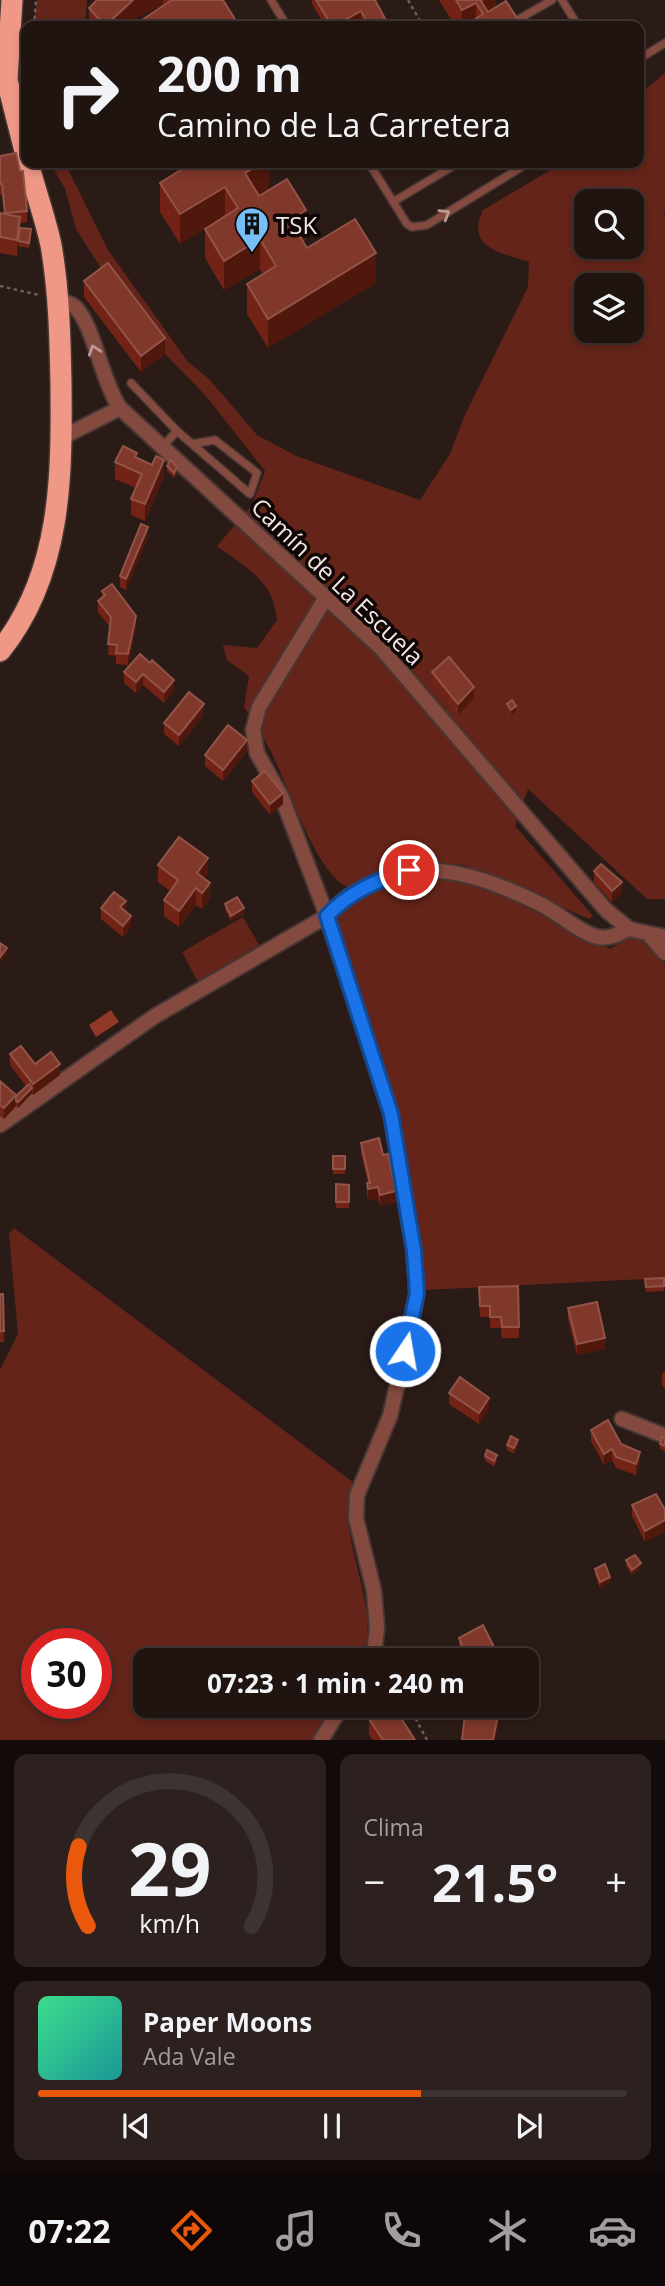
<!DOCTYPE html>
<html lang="es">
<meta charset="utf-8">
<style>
body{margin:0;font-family:"Open Sans",sans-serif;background:#2d211f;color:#f1f3f6;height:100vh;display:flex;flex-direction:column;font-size:26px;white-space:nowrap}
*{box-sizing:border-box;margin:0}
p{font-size:23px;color:#a29e9f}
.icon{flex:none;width:38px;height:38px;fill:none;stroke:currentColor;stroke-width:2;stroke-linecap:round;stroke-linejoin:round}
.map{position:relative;height:1740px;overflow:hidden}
.side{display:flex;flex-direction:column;gap:14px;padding:14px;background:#120b09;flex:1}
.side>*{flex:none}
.hud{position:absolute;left:21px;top:21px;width:623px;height:147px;border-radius:14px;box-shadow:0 4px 10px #0003,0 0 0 2px #3d3331;background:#201411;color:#f1f3f6;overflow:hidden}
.tools{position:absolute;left:574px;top:189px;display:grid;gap:14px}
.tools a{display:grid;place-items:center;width:70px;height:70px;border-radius:14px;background:#201411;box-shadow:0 4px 10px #0003,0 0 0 2px #3d3331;font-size:35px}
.speed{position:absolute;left:21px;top:1628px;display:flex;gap:14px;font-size:35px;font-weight:700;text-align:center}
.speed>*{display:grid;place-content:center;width:91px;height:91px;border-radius:50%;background:#201411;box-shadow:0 4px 10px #0003,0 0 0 2px #3d3331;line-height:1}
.speed .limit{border:10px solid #d22;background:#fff;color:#111}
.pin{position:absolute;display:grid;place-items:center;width:60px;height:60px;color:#fff;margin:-30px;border:4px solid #fff;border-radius:50%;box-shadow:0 2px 7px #0007}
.me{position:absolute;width:77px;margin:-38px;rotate:12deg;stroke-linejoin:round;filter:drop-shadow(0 0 5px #0008)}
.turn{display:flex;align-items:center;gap:24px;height:147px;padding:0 21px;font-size:32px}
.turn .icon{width:91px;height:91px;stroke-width:2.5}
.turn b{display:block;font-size:49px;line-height:60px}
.big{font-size:52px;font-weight:700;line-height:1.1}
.side .tile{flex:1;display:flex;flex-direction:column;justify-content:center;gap:10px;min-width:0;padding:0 24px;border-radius:14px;background:#2d211f}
.side .dial{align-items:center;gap:0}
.dial svg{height:182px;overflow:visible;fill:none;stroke:#3d3331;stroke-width:7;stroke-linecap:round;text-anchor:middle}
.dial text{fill:#f1f3f6;stroke:none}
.song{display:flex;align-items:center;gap:21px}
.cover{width:84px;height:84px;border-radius:10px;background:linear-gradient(135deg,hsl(150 70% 55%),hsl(180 70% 35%))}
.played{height:7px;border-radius:4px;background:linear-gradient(90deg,#ea580c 65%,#3d3331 65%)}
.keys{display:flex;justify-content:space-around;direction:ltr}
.heat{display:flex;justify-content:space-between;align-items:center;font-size:38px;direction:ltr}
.side .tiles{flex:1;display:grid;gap:14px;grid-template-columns:1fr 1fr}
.tile:last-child{grid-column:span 2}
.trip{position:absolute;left:133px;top:1648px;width:406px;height:70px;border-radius:14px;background:#201411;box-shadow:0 4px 10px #0003,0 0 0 2px #3d3331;font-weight:700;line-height:70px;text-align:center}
.dock{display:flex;height:112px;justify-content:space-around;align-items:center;background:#0d0807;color:#a29e9f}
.dock .icon{width:49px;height:49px}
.dock .selected{color:#ea580c}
.dock b{font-size:32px;color:#f1f3f6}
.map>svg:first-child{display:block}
</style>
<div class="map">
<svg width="665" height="1740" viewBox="0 0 665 1740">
<rect width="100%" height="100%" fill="#2b1b17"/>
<!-- green -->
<g fill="#642419" fill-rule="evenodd">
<path d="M37 0H87L85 26H33Z"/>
<path d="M665 73V213L662 218 665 215V899H647L528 789 515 826 593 916 589 919 464 865 422 862 384 866 368 880 348 887C315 874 286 778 267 744 260 731 252 719 244 707L249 676 227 660 223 645 257 648 277 620C273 579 248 570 217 546L252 505 265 471 206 396 165 354 108 279 76 229 65 189 50 163H65L108 250 188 362 209 379 257 435 296 456 420 500 450 454 464 417 528 287 529 262C501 253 465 247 483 210L562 163H639V95ZM586 201H632V247H586ZM586 285H632V331H586Z"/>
<path d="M428 872 504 896 610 949 630 937 642 941 665 964V1278L425 1290 401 1130 336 921 345 903 394 881Z"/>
<path d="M243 917 259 945 198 982 182 952Z"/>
<path d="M14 1228 354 1483C332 1541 387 1609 360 1661H145V1706H334L314 1740H0V1370L18 1334 9 1233ZM37 1643H96V1703H37Z"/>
</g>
<!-- water -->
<path fill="#903929" d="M111 1010 119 1022 96 1037 89 1025Z"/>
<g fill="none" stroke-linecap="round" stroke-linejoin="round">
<!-- lane casing -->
<g stroke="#473734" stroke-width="10">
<g id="lane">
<path d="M271 0 287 26"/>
<path d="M562 0 578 26"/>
<path d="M507 26 552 0"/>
<path d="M639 59 665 43"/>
<path d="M369 163 407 224 412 227 427 225 528 163"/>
<path d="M393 202 458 163"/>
<path d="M131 383 177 431 163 446"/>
<path d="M177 431 250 494 257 473 215 440 192 444"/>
</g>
</g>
<!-- street casing -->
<g stroke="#473734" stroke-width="18">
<g id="street">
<path d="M59 300C64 302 71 303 75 307 93 323 102 382 120 408L380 647 606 910 629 929 665 937"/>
<path d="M61 438 120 408"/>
<path d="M325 599 259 707 253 730 257 753 282 798 327 916 391 1114 414 1251 417 1293 405 1351 390 1416 357 1495 356 1518 374 1591 377 1628 374 1653 370 1661"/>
<path d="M650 936 665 953"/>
<path d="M0 1125 155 1016 327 916C392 847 467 867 542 905 560 914 580 933 598 937 610 939 619 934 629 929"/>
<path d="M622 1419 665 1436"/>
<path d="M321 1740 342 1706"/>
</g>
</g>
<!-- highway casing -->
<g stroke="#473734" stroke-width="24">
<g id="highway">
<path d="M12 0 7 80 26 155"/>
<path d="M0 651C62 574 62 476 61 383 60 336 59 291 51 245 45 217 35 190 28 163"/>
</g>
</g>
<!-- path -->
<g stroke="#6d5e5b" stroke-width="2.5" stroke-dasharray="3.5 3.5" stroke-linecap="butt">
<path d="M408 0 423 26"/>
<path d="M34 26 36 0"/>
<path d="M0 286 39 295"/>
<path d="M409 1706 427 1740"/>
</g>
<!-- lane -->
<use href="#lane" stroke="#844a3f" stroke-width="7"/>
<!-- street -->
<use href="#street" stroke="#844a3f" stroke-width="14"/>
<!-- highway -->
<use href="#highway" stroke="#f09886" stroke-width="21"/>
</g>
<!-- wall -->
<g fill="#732315" fill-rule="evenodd">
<path d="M97 0H223L238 26H89V8ZM163 5 164 6 137 24V17Z"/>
<path d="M312 0H375L389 26H363L361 22 353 26H325L312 4Z"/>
<path d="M439 0H496V7L522 26H455Z"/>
<path d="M0 156 27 211V222L20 223V231L31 235 29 248 18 246 17 256 0 253V213L4 214 2 195H0Z"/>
<path d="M269 163V188L258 194 306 240 303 241 307 248 376 283 268 348 247 314V284L263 274 260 269 224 290 205 258V229L225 216 180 244 160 212V183Z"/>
<path d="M84 281 165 354 141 372 84 297Z"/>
<path d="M137 458 164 476 145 521 131 515V499L136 488 115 479V462Z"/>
<path d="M167 466 177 473 174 478 167 471Z"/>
<path d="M148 537 126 590 120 587V576Z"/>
<path d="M102 591 136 627 128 665 116 664V656L108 655 110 627 98 612V601L102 597Z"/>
<path d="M140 654 174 691 164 703 143 685 136 693 124 683V672Z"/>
<path d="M432 672 474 698 458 715 432 683Z"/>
<path d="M507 704 516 711 511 715 507 710Z"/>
<path d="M204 715 179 746 164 734V723Z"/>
<path d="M247 751 223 781 205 766V755Z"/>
<path d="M252 781 283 804 270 815 252 792Z"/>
<path d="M158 865 208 874 204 879 210 899 202 909 196 905 179 927 164 916V900L170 891 158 882Z"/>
<path d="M594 871 622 893 612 902 594 882Z"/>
<path d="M225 904 244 914 231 921 225 910Z"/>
<path d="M101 908 126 911 131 927 123 937 101 919Z"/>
<path d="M10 1054 60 1075 33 1095 32 1093 18 1108 16 1106 4 1119 0 1116V1081L16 1096 26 1086 10 1065Z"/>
<path d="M361 1143 383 1155 396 1202 380 1206 378 1198 368 1200 367 1194V1183H368L361 1154Z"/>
<rect x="333" y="1156" width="12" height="18"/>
<path d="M336 1184 349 1185V1208H336Z"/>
<path d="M664 1278V1291L646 1292 645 1285Z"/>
<path d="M518 1286 519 1338H502L501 1328H490V1317H480L479 1287Z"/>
<path d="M0 1294H3L4 1342H0Z"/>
<path d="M568 1308 605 1349 577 1355 568 1319Z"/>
<path d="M665 1371V1389L662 1385V1374Z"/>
<path d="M449 1393 489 1409 479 1424 449 1404Z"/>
<path d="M591 1430 621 1444 640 1463 636 1475 616 1468 612 1460 604 1465 591 1441Z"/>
<path d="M665 1438V1451L660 1449V1444Z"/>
<path d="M507 1445H518L514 1454 507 1450Z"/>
<path d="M485 1456 497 1461 494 1466 485 1461Z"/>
<path d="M632 1505 665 1510V1531L645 1542 632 1516Z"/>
<path d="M626 1560 641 1568 632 1575 626 1566Z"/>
<path d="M595 1569 610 1582 600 1588 595 1575Z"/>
<path d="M459 1638 501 1661H464L459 1649Z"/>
<path d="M392 1715 415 1740H373L369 1735V1719Z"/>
</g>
<!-- shaded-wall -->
<g fill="#50170c">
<path d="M133 0H163V5L137 17 136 26H105Z"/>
<path d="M482 0H496V20L483 14Z"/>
<path d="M476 3V26L466 25V26H462V10Z"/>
<path d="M361 11V22L353 26H334Z"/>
<path d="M262 163H269V188L245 203V173Z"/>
<path d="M225 187V216L180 244V214Z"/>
<path d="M306 210V240L290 250V220Z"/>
<path d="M20 217V233L17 256V240Z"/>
<path d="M260 239V269L224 290V261Z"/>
<path d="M376 253V283L268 348V319Z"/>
<path d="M165 338V354L141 372V356Z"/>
<path d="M164 460V476L145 521V504Z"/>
<path d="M148 527V537L126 590V579Z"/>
<path d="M136 616V627L128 665V654Z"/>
<path d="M143 674V685L136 693V682Z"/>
<path d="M174 680V691L164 703V692Z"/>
<path d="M474 687V698L458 715V704Z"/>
<path d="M204 704V715L179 746V735Z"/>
<path d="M516 706V711L511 715V710Z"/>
<path d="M247 740V751L223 781V770Z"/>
<path d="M283 793V804L270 815V804Z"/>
<path d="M208 858V874L197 889V873Z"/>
<path d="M622 882V893L612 902V891Z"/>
<path d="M210 883V899L202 909V893Z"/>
<path d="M196 888V905L179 927V911Z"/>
<path d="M126 901V912L120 907Z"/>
<path d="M244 908V914L231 921V916Z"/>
<path d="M131 916V927L123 937V926Z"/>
<path d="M7 948V953L0 963V957Z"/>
<path d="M60 1064V1075L33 1095V1084Z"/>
<path d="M32 1088V1093L18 1108V1102Z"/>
<path d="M16 1095V1106L4 1119V1108Z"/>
<path d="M378 1187V1198L368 1200V1189Z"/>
<path d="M396 1191V1202L380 1206V1195Z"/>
<path d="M605 1338V1349L577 1355V1344Z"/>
<path d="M489 1398V1409L479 1424V1413Z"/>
<path d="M518 1440V1445L514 1454V1448Z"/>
<path d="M612 1449V1460L604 1465V1454Z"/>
<path d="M640 1452V1463L636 1475V1464Z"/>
<path d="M665 1520V1531L645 1542V1531Z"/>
<path d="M641 1563V1568L632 1575V1570Z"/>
<path d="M610 1577V1582L600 1588V1582Z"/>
<path d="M499 1710V1721L495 1740H493Z"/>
</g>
<!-- building -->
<g fill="#80382b" stroke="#925348" stroke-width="2">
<path d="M97 0H133L105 26 89 8Z"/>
<path d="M172 0H223L238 24 235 26H216L215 25 214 26H133Z"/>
<path d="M316 0H375L389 26H367L369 25 361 11 334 26H332Z"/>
<path d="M456 0H482L481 1 488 12 506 1 522 26H467L466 25 483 14 476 3 462 10Z"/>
<path d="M16 153 20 171H23L27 211 5 213 2 184H0V156Z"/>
<path d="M192 163H262L245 173 259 196 287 179 306 210 290 220 307 248 355 219 376 253 268 319 247 284 276 266 260 239 224 261 205 229 238 208 225 187 180 214 160 183Z"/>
<path d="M0 213 20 217 17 240 0 237Z"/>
<path d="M20 228 31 229 29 243 18 241Z"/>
<path d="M108 263 165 338 141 356 84 281Z"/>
<path d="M123 446 137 453 135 457 152 465 156 456 164 460 145 504 131 499 142 474 115 462Z"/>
<path d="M171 460 177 467 174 473 167 466Z"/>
<path d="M141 524 148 527 126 579 120 576Z"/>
<path d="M112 584 136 616 128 654 116 653 117 645 108 644 111 617 98 601 105 595 102 591Z"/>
<path d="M140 654 150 663 152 660 174 680 164 692 143 674 136 682 124 672Z"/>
<path d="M449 657 474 687 458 704 432 672Z"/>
<path d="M189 692 204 704 179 735 164 723Z"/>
<path d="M512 700 516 706 511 710 507 704Z"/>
<path d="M228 725 247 740 223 770 205 755Z"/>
<path d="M265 771 283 793 270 804 252 781Z"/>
<path d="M179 837 208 858 197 873 210 883 202 893 196 888 179 911 164 900 178 880 158 865Z"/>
<path d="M601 864 622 882 612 891 594 871Z"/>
<path d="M114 892 126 901 120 907 131 916 123 926 101 908Z"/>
<path d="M237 897 244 908 231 916 225 904Z"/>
<path d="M0 943 7 948 0 957Z"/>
<path d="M21 1046 35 1064 51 1052 60 1064 33 1084 10 1054Z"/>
<path d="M0 1081 16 1095 4 1108 0 1105Z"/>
<path d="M29 1084 32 1088 18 1102 16 1101V1096Z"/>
<path d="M379 1138 383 1155 388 1154 396 1191 380 1195 378 1187 368 1189 367 1183H370L361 1143Z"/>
<rect x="333" y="1156" width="12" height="13"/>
<path d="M336 1184 349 1185V1202H336Z"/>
<path d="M664 1278V1286L646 1287 645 1279Z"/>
<path d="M518 1286 519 1327H502L501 1317H490V1306H480L479 1287Z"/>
<path d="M0 1294H3L4 1331H0Z"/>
<path d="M597 1302 605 1338 577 1344 568 1308Z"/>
<path d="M460 1377 489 1398 479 1413 449 1393Z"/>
<path d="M608 1420 621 1444 640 1452 636 1464 616 1457 612 1449 604 1454 591 1430Z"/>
<path d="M511 1436 518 1440 514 1448 507 1445Z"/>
<path d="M662 1437 665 1438V1446L660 1444Z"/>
<path d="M487 1450 497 1455 494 1461 485 1456Z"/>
<path d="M656 1494 665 1510V1520L645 1531 632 1505Z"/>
<path d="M635 1555 641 1563 632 1570 626 1560Z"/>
<path d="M605 1564 610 1577 600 1582 595 1569Z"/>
<path d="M483 1625 501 1661H468L459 1638Z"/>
<path d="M466 1706H476L499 1710 493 1740H462Z"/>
<path d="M387 1707 392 1715 397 1712 415 1740H383L369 1719Z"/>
</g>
<!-- one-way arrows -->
<defs><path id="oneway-chevron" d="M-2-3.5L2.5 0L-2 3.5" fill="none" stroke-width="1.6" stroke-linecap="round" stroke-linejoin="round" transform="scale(1.75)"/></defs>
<g stroke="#bb9891">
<use href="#oneway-chevron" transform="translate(445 214) rotate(-31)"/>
<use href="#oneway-chevron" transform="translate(94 350) rotate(-108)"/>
</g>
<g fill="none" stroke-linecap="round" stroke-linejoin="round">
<!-- route casing -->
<g stroke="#114b97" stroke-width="18">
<path id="route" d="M405 1351 417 1293 414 1251 391 1114 327 916C349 892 378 880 409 870"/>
</g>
<!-- route -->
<use href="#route" stroke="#1a73e8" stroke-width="12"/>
</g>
<!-- icons -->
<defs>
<g id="building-pin" transform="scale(1.75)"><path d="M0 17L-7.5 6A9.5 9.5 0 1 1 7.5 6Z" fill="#76c0f7" stroke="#0f0706"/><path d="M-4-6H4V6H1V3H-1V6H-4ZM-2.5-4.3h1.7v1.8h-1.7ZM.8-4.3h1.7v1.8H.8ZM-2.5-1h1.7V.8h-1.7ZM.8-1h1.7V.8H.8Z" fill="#111"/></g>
</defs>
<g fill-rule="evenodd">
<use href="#building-pin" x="252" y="224"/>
</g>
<g text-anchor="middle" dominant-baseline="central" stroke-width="7" stroke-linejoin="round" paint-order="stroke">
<!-- poi labels -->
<g font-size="24" fill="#f2e5e3" stroke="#0f0706" text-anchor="start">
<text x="276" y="224">TSK</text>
</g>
<!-- street labels -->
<g font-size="24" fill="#f2e5e3" stroke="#0f0706">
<text transform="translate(338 581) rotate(44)">Camín de La Escuela</text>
</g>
</g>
</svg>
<div class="tools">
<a><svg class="icon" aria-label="search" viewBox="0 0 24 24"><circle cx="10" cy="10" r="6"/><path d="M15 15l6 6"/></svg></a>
<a><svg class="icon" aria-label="layers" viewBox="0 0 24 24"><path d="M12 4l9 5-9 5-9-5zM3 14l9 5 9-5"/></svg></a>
</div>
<div class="speed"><div class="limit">30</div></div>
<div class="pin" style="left:409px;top:870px;background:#d93025"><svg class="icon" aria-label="arrive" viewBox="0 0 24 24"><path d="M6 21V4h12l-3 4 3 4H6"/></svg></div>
<svg class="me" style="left:405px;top:1351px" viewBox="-20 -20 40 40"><circle r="17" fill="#1a73e8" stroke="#fff" stroke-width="3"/><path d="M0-11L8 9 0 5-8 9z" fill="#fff"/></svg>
<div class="trip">07:23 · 1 min · 240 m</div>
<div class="hud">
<div class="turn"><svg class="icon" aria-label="right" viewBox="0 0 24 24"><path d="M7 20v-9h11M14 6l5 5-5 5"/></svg><div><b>200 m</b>Camino de La Carretera</div></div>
</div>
</div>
<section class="side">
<div class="tiles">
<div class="tile dial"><svg viewBox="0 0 100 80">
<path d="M14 69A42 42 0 1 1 86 69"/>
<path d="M14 69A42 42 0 0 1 10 34" stroke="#ea580c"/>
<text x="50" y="56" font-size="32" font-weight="700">29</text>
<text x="50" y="72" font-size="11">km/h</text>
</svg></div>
<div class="tile"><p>Clima</p>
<div class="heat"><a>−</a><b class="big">21.5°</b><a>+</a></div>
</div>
<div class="tile">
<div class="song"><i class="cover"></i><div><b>Paper Moons</b><p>Ada Vale</p></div></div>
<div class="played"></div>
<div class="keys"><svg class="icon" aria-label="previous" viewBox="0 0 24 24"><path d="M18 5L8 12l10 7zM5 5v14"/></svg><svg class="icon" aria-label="pause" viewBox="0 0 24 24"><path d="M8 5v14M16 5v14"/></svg><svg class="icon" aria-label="next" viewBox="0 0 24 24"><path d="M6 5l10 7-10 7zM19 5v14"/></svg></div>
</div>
</div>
</section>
<nav class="dock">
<b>07:22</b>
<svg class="icon selected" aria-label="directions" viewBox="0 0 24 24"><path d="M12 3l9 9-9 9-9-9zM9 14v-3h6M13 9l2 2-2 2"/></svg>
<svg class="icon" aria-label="music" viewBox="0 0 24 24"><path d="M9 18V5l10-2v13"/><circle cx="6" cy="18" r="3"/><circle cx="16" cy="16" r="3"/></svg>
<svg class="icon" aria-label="phone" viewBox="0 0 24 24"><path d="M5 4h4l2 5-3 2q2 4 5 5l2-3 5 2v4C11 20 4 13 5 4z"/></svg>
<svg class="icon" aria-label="climate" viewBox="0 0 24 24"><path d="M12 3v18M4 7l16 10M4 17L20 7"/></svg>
<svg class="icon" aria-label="car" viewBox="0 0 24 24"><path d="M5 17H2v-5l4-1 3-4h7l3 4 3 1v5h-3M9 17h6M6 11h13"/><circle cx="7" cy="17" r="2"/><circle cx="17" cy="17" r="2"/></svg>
</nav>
